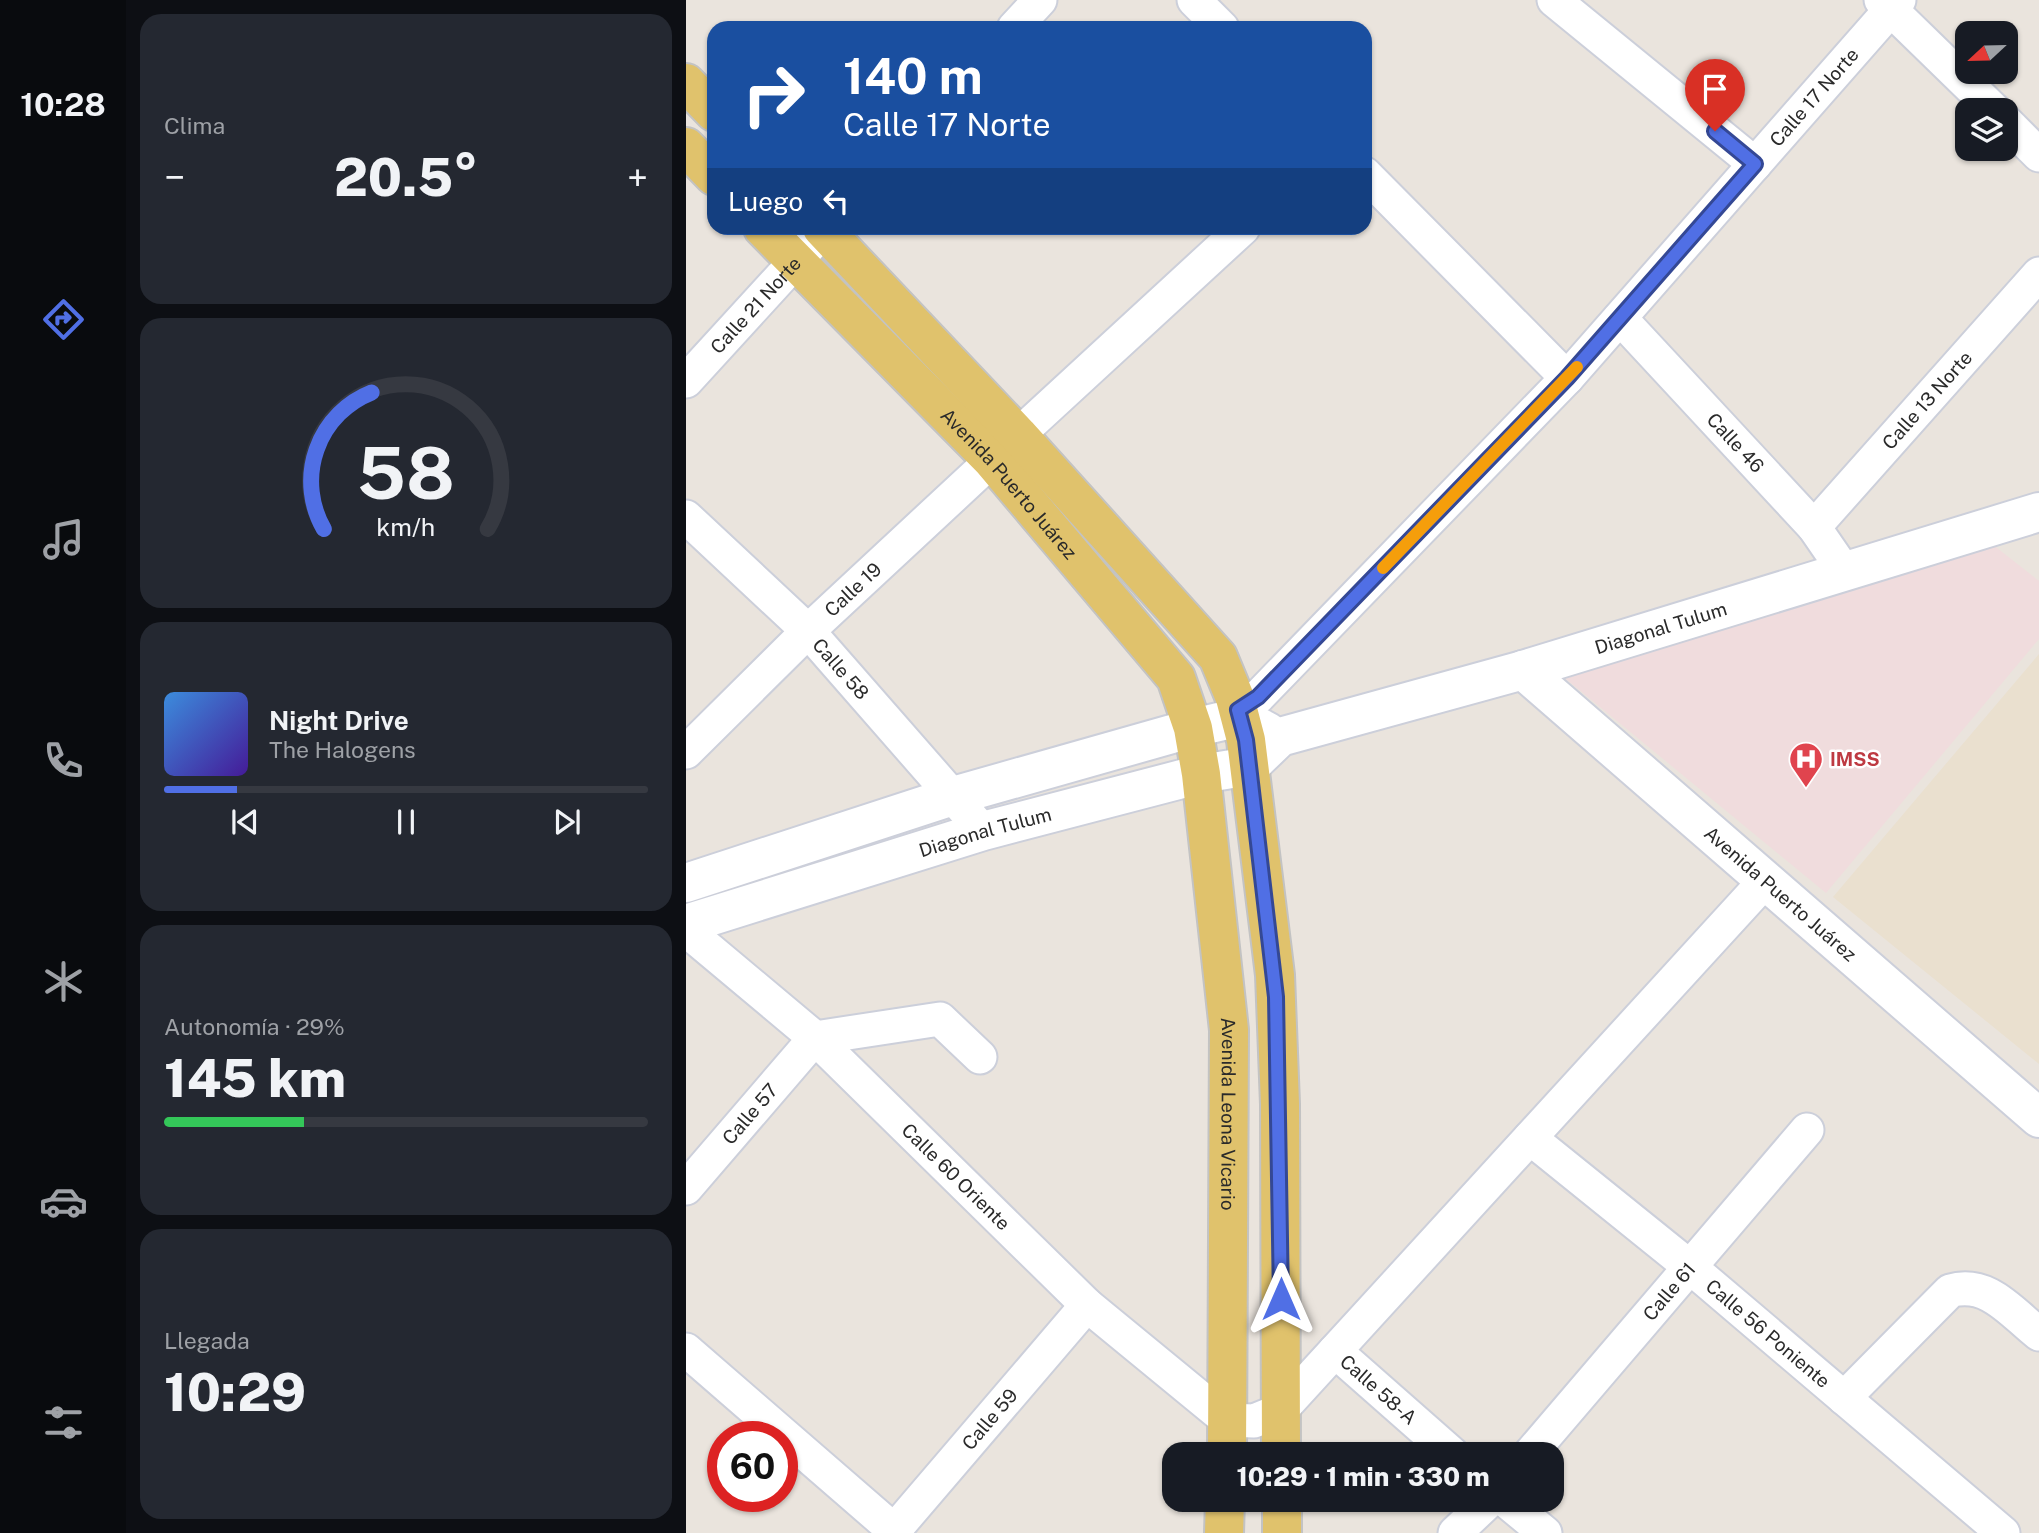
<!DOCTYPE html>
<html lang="es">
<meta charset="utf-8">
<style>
body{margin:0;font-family:"Public Sans",sans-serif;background:#242831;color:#f1f3f6;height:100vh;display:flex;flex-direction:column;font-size:26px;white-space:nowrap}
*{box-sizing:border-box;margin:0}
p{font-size:23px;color:#9ea1a6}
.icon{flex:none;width:38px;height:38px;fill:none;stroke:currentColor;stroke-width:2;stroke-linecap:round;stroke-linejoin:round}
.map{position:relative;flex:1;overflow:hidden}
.details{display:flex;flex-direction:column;gap:14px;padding:14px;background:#0d0f14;width:560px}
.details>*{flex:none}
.guide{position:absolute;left:21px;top:21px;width:665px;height:214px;border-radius:21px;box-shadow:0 2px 5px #0004;background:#1a4fa0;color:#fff;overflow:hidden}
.needle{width:46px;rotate:248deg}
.tools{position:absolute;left:1269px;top:21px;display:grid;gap:14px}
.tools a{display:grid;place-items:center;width:63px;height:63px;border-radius:14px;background:#171b24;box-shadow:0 2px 5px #0004;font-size:35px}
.speed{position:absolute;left:21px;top:1421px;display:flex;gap:14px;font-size:35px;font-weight:700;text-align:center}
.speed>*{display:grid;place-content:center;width:91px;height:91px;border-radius:50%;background:#171b24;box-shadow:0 2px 5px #0004;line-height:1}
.speed .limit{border:10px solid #d22;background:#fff;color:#111}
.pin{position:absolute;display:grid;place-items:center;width:60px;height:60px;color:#fff;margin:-72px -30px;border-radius:50% 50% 50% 0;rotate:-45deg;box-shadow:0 0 7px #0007}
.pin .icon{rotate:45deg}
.me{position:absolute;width:77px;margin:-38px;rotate:0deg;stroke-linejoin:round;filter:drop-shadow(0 0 5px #0008)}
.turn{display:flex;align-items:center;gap:24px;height:147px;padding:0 21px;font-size:32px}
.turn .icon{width:91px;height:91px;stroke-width:2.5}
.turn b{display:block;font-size:49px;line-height:60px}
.then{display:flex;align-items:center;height:66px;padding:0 21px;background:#0003;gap:14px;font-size:26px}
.big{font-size:52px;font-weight:800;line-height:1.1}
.details .card{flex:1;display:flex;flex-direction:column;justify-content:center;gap:10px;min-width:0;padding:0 24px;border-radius:21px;background:#242831}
.details .dial{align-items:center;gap:0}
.dial svg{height:182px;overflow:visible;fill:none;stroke:#363941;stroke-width:7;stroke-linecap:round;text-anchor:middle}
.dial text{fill:#f1f3f6;stroke:none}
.song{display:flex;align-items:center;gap:21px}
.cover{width:84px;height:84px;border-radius:10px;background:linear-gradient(135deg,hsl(210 70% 55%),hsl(260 70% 35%))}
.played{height:7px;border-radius:4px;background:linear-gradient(90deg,#506fe5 15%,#363941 15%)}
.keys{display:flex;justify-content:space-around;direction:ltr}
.heat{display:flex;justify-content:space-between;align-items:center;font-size:38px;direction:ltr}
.charge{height:10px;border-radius:5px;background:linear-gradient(90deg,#34c759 29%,#363941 0)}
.trip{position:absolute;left:476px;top:1442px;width:402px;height:70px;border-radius:21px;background:#171b24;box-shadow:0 2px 5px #0004;font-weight:800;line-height:70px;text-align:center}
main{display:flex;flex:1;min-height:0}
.menu{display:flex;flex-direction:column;width:126px;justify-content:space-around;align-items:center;background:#090b0e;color:#9ea1a6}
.menu .icon{width:49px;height:49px}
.menu .active{color:#506fe5}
.menu b{font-size:32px;color:#f1f3f6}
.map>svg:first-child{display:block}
</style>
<main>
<nav class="menu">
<b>10:28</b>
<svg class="icon active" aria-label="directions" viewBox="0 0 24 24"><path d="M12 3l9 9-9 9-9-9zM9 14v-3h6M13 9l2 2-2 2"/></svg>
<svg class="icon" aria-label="music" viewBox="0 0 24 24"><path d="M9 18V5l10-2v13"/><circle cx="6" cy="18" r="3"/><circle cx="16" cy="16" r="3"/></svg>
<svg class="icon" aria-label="phone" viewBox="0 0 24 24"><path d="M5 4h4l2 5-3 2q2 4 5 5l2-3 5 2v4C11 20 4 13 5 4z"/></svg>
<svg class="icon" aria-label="climate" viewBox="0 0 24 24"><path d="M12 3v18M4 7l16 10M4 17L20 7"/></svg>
<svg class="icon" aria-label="car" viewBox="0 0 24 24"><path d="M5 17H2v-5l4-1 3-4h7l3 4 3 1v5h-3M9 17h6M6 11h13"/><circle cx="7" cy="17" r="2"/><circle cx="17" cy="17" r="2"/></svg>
<svg class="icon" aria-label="filters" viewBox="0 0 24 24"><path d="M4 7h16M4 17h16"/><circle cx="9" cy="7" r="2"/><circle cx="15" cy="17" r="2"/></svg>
</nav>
<section class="details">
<div class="card"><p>Clima</p>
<div class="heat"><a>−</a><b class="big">20.5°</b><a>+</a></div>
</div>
<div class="card dial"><svg viewBox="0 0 100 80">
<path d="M14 69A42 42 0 1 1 86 69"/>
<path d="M14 69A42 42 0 0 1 35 9" stroke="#506fe5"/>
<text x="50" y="56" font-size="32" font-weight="700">58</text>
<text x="50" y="72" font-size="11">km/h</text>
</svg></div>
<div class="card">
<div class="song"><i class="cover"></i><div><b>Night Drive</b><p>The Halogens</p></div></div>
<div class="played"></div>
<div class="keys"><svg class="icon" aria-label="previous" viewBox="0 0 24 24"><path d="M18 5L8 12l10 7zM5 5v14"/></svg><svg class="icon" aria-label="pause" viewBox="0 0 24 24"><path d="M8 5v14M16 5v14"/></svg><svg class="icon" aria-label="next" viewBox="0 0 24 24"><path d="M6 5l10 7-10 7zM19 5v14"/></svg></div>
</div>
<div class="card"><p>Autonomía · 29%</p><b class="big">145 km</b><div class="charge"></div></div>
<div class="card"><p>Llegada</p><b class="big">10:29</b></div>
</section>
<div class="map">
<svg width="1353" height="1533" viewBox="0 0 1353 1533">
<rect width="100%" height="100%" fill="#eae4dd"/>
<!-- education -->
<path fill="#eae0cf" d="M1353 654V1064L1147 897Z"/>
<!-- medical -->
<path fill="#f0dcdd" d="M1306 544 1353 581V639L1140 893 869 670Z"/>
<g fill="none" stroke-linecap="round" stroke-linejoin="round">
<!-- minor casing -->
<g stroke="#cccfda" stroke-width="37">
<g id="minor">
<path d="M508 0 536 28"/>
<path d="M868 0 1069 164"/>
<path d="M1195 0 1308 110"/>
<path d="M328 28 354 0"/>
<path d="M1320 122 1353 155"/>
<path d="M679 174 881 378"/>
<path id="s1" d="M934 318 1128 527 1159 572"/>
<path id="s2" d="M0 381 140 228"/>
<path d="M332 435 557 228"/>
<path id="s3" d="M0 517 122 631 297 831"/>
<path id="s4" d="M1128 527 1353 274"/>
<path id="s5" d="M552 710 572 697 881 378 1213 0"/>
<path id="s6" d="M0 752 122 631 306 460"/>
<path id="s7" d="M0 930 129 1038 401 1305 541 1420 568 1421 595 1410 1078 882"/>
<path id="s8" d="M844 1138 1004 1267 1317 1533"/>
<path id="s9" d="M0 1188 129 1038 254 1019 294 1057"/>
<path d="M0 1350 211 1533"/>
<path id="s10" d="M649 1351 766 1454"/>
<path d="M1158 1398 1264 1291C1302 1280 1325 1312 1353 1334"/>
<path id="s11" d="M844 1454 1121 1130"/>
<path d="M819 1500 859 1533"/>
<path id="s12" d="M206 1533 401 1305"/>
<path d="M769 1533 804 1500"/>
</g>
</g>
<!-- tertiary casing -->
<g stroke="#cccfda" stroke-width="42">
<g id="tertiary">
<path id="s13" d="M837 670 1353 1118"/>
</g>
</g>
<!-- secondary casing -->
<g stroke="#cccfda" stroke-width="42">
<g id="secondary">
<path d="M0 883 267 796 507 728 554 717 582 732"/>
<path id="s14" d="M0 924 297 831 515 774 564 766 594 737 837 670 1353 512"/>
</g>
</g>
<!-- primary casing -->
<g stroke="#c3c3c3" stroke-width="42">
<g id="primary">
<path d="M0 83 28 112"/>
<path d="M0 147 28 176"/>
<path id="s15" d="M77 228 306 460 490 678 507 728 515 774 543 1030 541 1454"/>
<path d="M136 228 332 435 532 657 549 698 560 740 589 975 594 1104 595 1454"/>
<path d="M596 1500V1533"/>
<path d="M538 1533 539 1500"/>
</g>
</g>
<!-- minor -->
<use href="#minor" stroke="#fff" stroke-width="33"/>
<!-- tertiary -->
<use href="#tertiary" stroke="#fff" stroke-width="38"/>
<!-- secondary -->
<use href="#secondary" stroke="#fff" stroke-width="38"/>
<!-- primary -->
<use href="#primary" stroke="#e0c26c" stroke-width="38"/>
</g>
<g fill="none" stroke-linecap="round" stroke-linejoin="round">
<!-- route casing -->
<g stroke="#344895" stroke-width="18">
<path id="route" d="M595 1299 590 997 560 740 552 710 572 697 881 378 1069 164 1029 131"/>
</g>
<!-- route -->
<use href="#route" stroke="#506fe5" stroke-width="12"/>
<!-- slow -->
<path stroke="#f59e0b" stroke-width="12" d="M697 568 891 367"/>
</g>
<!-- icons -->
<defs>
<g id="hospital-pin" transform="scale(1.75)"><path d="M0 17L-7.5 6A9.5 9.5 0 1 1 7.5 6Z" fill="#e0444e" stroke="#fff"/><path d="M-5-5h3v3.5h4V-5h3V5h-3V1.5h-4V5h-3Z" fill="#fff"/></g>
</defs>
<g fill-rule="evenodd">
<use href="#hospital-pin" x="1120" y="759"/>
</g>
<g text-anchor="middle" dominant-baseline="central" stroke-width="5" stroke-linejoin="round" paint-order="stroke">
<!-- street labels -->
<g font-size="19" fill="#2a2a2a" stroke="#fff">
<text stroke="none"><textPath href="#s5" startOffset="842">Calle 17 Norte</textPath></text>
<text stroke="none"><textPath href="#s2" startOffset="103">Calle 21 Norte</textPath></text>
<text stroke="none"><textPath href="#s4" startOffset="170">Calle 13 Norte</textPath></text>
<text stroke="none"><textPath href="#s1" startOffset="170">Calle 46</textPath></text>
<text stroke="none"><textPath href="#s15" startOffset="355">Avenida Puerto Juárez</textPath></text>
<text stroke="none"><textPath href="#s6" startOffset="233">Calle 19</textPath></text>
<text stroke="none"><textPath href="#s14" startOffset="1024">Diagonal Tulum</textPath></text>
<text stroke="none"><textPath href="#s3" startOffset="217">Calle 58</textPath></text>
<text stroke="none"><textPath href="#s14" startOffset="313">Diagonal Tulum</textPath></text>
<text stroke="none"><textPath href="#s13" startOffset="341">Avenida Puerto Juárez</textPath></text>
<text stroke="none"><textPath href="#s9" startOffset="98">Calle 57</textPath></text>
<text stroke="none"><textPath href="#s15" startOffset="1052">Avenida Leona Vicario</textPath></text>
<text stroke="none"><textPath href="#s7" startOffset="366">Calle 60 Oriente</textPath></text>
<text stroke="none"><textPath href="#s11" startOffset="214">Calle 61</textPath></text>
<text stroke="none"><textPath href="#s8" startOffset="308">Calle 56 Poniente</textPath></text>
<text stroke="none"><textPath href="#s10" startOffset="58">Calle 58-A</textPath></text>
<text stroke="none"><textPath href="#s12" startOffset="150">Calle 59</textPath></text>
</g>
<!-- health labels -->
<g font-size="19" font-weight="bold" fill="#be3a42" stroke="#fff" text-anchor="start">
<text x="1144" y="759">IMSS</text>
</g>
</g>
</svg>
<div class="tools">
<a><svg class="needle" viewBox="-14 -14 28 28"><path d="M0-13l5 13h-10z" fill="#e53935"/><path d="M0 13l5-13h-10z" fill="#9ea1a6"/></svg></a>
<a><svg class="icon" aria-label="layers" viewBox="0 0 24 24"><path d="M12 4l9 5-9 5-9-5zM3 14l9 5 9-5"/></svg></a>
</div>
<div class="speed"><div class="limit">60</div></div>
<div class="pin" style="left:1029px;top:131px;background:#d93025"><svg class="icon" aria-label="arrive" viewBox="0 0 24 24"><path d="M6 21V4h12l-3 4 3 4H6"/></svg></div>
<svg class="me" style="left:595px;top:1299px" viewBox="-20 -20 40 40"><path d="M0-17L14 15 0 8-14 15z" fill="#506fe5" stroke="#fff" stroke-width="4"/></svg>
<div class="trip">10:29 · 1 min · 330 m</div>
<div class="guide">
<div class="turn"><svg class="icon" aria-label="right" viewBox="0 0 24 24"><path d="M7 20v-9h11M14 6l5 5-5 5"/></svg><div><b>140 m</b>Calle 17 Norte</div></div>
<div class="then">Luego<svg class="icon" aria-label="left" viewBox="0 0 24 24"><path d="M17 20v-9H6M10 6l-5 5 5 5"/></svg></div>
</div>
</div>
</main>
